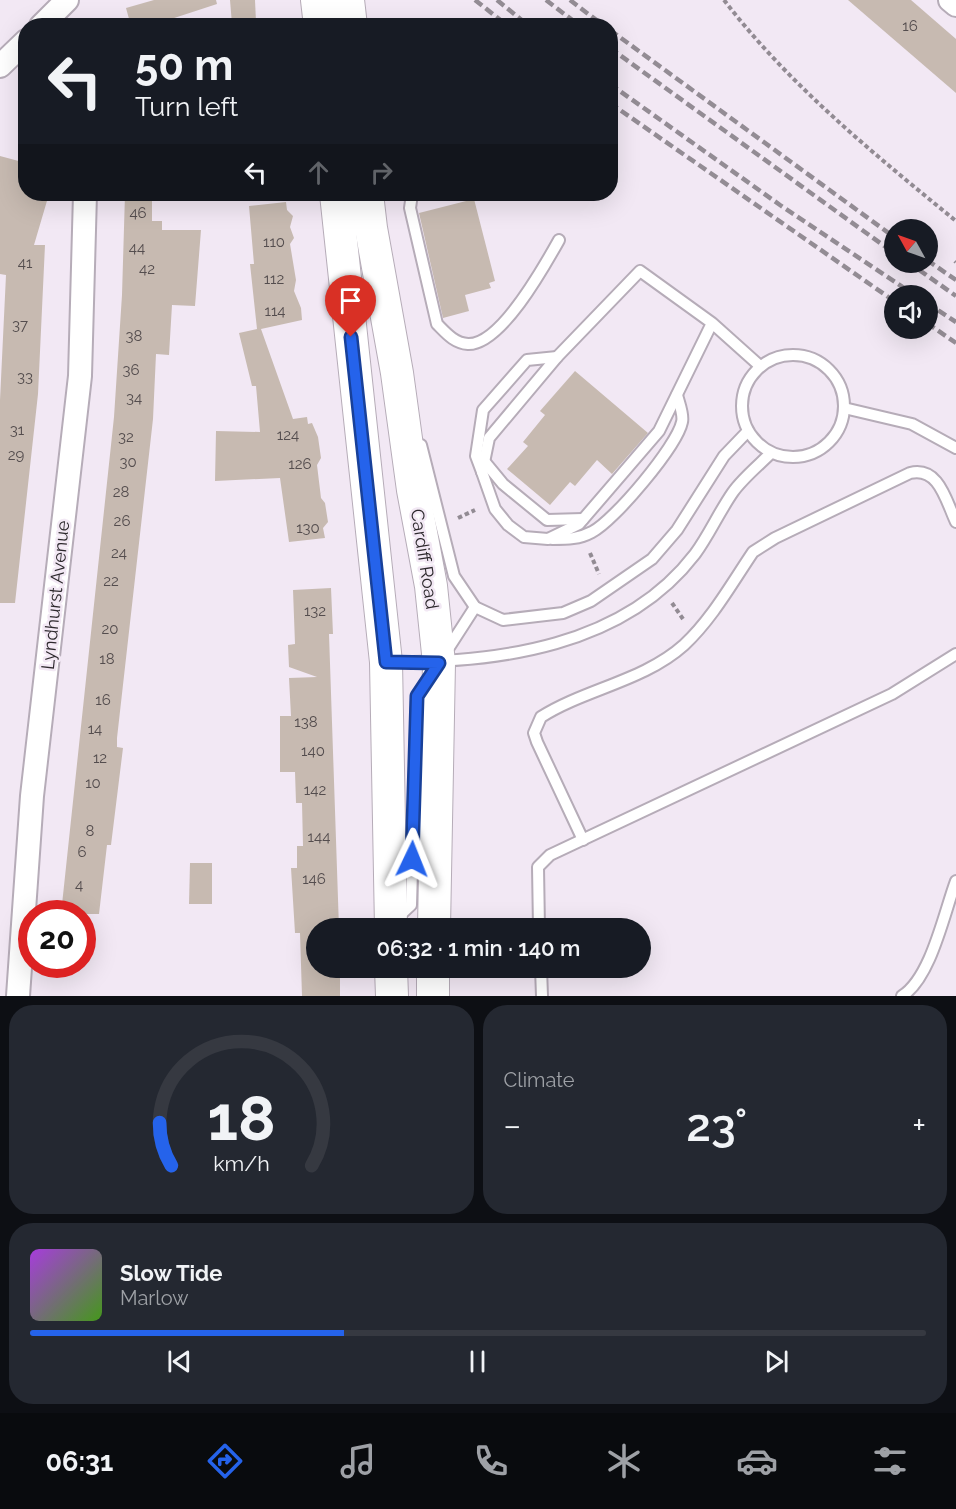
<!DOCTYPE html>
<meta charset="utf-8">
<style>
body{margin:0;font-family:Raleway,sans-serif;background:#242831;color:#f1f3f6;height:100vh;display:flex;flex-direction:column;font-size:22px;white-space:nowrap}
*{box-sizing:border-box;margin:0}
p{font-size:20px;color:#9ea1a6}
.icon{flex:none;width:33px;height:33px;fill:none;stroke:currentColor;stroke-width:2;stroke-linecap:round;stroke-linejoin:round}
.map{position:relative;height:996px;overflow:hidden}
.details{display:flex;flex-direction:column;gap:9px;padding:9px;background:#0d0f14;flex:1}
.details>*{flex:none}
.guide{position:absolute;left:18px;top:18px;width:600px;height:183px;border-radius:24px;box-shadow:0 6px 24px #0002;background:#171b24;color:#f1f3f6;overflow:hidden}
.needle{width:39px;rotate:310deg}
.buttons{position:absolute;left:884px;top:219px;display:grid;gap:12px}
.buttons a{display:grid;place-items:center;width:54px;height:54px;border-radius:50%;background:#171b24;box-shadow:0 6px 24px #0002;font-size:30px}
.speed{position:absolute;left:18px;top:900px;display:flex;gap:12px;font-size:30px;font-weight:700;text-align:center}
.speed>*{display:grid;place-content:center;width:78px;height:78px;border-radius:50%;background:#171b24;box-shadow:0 6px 24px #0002;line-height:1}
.speed .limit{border:9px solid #d22;background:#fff;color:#111}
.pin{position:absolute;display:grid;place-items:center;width:51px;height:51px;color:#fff;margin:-62px -26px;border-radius:50% 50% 50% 0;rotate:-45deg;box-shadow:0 0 6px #0007}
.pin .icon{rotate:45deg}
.me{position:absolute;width:66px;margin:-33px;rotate:2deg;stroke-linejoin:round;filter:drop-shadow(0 0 4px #0008)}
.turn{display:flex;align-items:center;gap:21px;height:126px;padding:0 18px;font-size:27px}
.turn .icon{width:78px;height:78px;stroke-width:2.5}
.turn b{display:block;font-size:42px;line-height:51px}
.lanes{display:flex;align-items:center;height:57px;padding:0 18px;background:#0003;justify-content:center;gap:30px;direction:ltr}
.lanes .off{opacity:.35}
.big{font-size:45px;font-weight:600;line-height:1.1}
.details .card{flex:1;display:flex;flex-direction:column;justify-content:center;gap:9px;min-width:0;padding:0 21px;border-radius:24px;background:#242831}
.details .dial{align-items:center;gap:0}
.dial svg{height:156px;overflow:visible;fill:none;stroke:#363941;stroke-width:7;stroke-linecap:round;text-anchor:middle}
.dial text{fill:#f1f3f6;stroke:none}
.song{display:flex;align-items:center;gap:18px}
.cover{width:72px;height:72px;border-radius:9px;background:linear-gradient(135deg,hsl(280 70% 55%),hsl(100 70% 35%))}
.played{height:6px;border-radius:3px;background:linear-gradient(90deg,#2563eb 35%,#363941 35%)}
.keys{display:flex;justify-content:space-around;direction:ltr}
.heat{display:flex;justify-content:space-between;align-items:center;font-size:33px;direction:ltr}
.details .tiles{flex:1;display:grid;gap:9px;grid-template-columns:1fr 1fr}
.card:last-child{grid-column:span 2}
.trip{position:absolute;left:306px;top:918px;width:345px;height:60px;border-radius:30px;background:#171b24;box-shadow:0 6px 24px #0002;font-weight:600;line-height:60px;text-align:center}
.tab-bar{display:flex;height:96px;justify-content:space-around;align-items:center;background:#090b0e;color:#9ea1a6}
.tab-bar .icon{width:42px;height:42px}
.tab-bar .current{color:#2563eb}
.tab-bar b{font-size:27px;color:#f1f3f6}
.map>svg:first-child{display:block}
</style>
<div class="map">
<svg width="956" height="996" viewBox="0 0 956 996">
<rect width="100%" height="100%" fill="#f2e8f4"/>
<!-- building -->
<g fill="#c7bab1">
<path d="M154 0H216L217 4 165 21 167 26H131L126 8Z"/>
<path d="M230 0H255L256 22 232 24Z"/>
<path d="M848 0H911L956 39V93Z"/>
<path d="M0 156 26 163V194H49L34 245H45L38 394 15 603H0V400L6 275 0 274Z"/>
<path d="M125 194H152V221H162V230H201L195 306 172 305 169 355 156 354 153 419 117 738V747L123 748 111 845H107L99 914H61L114 417 122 295Z"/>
<path d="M474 199 495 281 489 283 491 288 465 295 469 311 443 318 419 213Z"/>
<path d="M286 202 287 210 293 216 290 227 294 238 290 244 296 280 294 291 301 308 302 320 261 329 293 419 307 417 308 424 312 423 318 437 321 458 317 465 321 498 325 503 328 522 323 528 325 538 289 542 280 478 215 481 216 431 260 432 256 386H252L239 333 257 329 250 264H254L249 206Z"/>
<path d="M575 371 648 433 612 474 597 460 575 486 570 482 550 505 507 469 528 446 523 442 545 415 540 411Z"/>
<path d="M331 588 333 634H329L339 928H316V968H340V996H302L300 933H295L291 868H297V846H303L302 803H296L295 772H280V716H291L289 678 317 677 289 667 288 645 295 644 293 590Z"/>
<path d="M190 863H212V904H189Z"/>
</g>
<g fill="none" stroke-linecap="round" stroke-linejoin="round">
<!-- service casing -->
<g stroke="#b6acb8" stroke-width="14">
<g id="service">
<path d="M412 194 410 208 437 324C446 333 454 343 468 344 501 345 545 265 559 240"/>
<path d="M712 323 659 431 579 524 548 539 524 537 508 525 495 509 482 472 489 438 557 357 640 271 712 323 760 366"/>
<circle cx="793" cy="406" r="51"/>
<path d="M844 408 912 424 956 448"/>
<path d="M421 445 454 576 475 607 503 620 563 613 591 601 652 559 677 530 724 456 748 431"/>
<path d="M484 461 503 484 547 520 583 519"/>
<path d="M482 472 476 456 483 410 527 360 557 357"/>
<path d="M552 539C568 539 579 539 592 532 614 521 677 446 682 422 684 415 679 403 677 395"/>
<path d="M446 652 475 607"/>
<path d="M389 662C497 663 624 647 695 554 709 535 719 512 733 492 743 478 759 465 771 453"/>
<path d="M583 840 537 742 534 733 541 717C585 689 644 681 684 645 712 619 732 583 753 552L775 538 910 473C939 466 946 501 956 522"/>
<path d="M396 919 411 905 417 697 431 675"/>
<path d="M539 928 538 867 550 855 892 694 956 654"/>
<path d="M541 968 542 996"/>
<path d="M902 996C931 978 944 913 956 881"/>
</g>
</g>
<!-- minor casing -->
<g stroke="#b6acb8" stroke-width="26">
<g id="minor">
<path d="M950 0 956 5"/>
<path d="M41 26 67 0"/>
<path d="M0 66 26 41"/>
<path d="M18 996 32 796 80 376 85 194"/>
</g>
</g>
<!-- secondary casing -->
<g stroke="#b6acb8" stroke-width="34">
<g id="secondary">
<path d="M317 0 320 26"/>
<path d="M348 0 351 26"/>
<path d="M336 194 386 662 391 928"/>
<path d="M367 194 371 228 397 373 413 490 431 586 439 663 434 928"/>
<path d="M391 968 392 996"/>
<path d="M433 996V968"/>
</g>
</g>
<!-- path -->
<g stroke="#928b93" stroke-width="4" stroke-dasharray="4.5 3" stroke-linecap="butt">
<path d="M724 0C789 85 874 154 956 221"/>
<path d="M458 518 475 510"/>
<path d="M590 553 599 574"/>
<path d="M672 603 683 619"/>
</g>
<!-- service -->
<use href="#service" stroke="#fff" stroke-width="10"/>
<!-- minor -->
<use href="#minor" stroke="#fff" stroke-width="22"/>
<!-- secondary -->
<use href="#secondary" stroke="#fff" stroke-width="32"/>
<!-- rail -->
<g stroke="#938c94" stroke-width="4.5" stroke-dasharray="9 4.5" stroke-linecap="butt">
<path d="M475 0 508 26"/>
<path d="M497 0 529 26"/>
<path d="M546 0 580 26"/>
<path d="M570 0 604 26"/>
<path d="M610 30 894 237"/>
<path d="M610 48 894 253"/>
<path d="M610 84 780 205 916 296"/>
<path d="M610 103 894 301"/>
<path d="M927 260 956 280"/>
<path d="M955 261 956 262"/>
<path d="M908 262 956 296"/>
<path d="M927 303 956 322"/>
<path d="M927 323 956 343"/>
</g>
</g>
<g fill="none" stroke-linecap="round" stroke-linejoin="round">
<!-- route casing -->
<g stroke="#184099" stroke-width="15">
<path id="route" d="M351 337 386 662 439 663 417 696 412 859"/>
</g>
<!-- route -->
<use href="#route" stroke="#2563eb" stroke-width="10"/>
</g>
<g text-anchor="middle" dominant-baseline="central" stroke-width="5" stroke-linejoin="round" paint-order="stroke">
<!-- number labels -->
<g font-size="15" fill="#544d4e">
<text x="910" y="26">16</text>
<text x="138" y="213">46</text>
<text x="274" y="242">110</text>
<text x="137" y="248">44</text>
<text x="25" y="263">41</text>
<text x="147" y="269">42</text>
<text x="274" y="279">112</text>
<text x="275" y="311">114</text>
<text x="20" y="325">37</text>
<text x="134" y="336">38</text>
<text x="131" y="370">36</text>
<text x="25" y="377">33</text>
<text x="134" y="398">34</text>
<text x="17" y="430">31</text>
<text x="288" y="435">124</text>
<text x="126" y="437">32</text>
<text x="16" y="455">29</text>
<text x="128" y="462">30</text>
<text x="300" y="464">126</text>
<text x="121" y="492">28</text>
<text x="122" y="521">26</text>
<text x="308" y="528">130</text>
<text x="119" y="553">24</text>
<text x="111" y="581">22</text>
<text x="315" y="611">132</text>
<text x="110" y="629">20</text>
<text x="107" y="659">18</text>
<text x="103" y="700">16</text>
<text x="306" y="722">138</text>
<text x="95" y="729">14</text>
<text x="313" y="751">140</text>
<text x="100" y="758">12</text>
<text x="93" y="783">10</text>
<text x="315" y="790">142</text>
<text x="90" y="831">8</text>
<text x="319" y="837">144</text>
<text x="82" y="852">6</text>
<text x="314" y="879">146</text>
<text x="79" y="885">4</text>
</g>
<!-- street labels -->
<g font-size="18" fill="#2d292d" stroke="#f2e8f4">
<text transform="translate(425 559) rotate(81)">Cardiff Road</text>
<text transform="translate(55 595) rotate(-84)">Lyndhurst Avenue</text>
</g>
</g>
</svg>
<div class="buttons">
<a><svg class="needle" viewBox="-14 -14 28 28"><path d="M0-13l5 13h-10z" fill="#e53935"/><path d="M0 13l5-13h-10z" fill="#9ea1a6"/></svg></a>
<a><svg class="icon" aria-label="sound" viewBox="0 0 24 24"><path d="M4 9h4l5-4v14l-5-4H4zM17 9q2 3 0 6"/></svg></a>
</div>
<div class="speed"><div class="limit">20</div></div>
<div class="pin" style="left:351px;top:337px;background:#d93025"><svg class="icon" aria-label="arrive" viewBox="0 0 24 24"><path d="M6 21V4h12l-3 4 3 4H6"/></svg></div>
<svg class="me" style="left:412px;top:859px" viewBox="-20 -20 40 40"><path d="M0-17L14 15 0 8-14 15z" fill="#2563eb" stroke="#fff" stroke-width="4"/></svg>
<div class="trip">06:32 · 1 min · 140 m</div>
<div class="guide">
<div class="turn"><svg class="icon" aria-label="left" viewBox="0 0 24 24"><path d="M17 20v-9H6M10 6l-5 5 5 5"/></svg><div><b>50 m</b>Turn left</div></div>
<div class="lanes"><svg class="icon" aria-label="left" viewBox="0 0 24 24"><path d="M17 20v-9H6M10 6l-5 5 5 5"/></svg><svg class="icon off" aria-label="ahead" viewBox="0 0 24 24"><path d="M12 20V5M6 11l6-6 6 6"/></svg><svg class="icon off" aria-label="right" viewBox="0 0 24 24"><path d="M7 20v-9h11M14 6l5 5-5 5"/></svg></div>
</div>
</div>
<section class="details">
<div class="tiles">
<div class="card dial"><svg viewBox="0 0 100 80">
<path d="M14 69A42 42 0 1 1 86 69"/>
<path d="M14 69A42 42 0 0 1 8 47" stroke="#2563eb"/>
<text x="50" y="56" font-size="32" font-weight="700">18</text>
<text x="50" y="72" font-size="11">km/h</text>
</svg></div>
<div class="card"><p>Climate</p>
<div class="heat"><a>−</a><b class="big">23°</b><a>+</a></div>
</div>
<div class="card">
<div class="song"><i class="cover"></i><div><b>Slow Tide</b><p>Marlow</p></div></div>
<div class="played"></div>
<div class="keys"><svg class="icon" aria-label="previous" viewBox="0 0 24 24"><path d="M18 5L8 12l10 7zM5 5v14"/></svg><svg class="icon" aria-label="pause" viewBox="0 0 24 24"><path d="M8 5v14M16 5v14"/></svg><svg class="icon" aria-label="next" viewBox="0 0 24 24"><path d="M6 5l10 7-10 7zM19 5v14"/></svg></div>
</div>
</div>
</section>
<nav class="tab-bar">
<b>06:31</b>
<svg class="icon current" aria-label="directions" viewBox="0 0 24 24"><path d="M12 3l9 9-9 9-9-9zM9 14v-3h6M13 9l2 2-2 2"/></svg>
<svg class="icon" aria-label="music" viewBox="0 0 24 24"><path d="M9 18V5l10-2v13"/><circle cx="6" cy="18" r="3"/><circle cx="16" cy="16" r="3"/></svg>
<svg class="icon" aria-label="phone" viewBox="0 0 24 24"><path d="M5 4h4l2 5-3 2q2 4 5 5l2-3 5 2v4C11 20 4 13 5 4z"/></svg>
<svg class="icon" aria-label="climate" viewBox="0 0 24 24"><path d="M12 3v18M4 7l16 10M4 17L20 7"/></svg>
<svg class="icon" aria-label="car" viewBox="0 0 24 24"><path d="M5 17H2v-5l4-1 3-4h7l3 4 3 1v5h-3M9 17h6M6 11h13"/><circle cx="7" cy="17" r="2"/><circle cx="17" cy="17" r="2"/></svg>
<svg class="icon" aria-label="filters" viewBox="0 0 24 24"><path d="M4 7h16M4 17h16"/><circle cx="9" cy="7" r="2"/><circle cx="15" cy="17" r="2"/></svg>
</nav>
